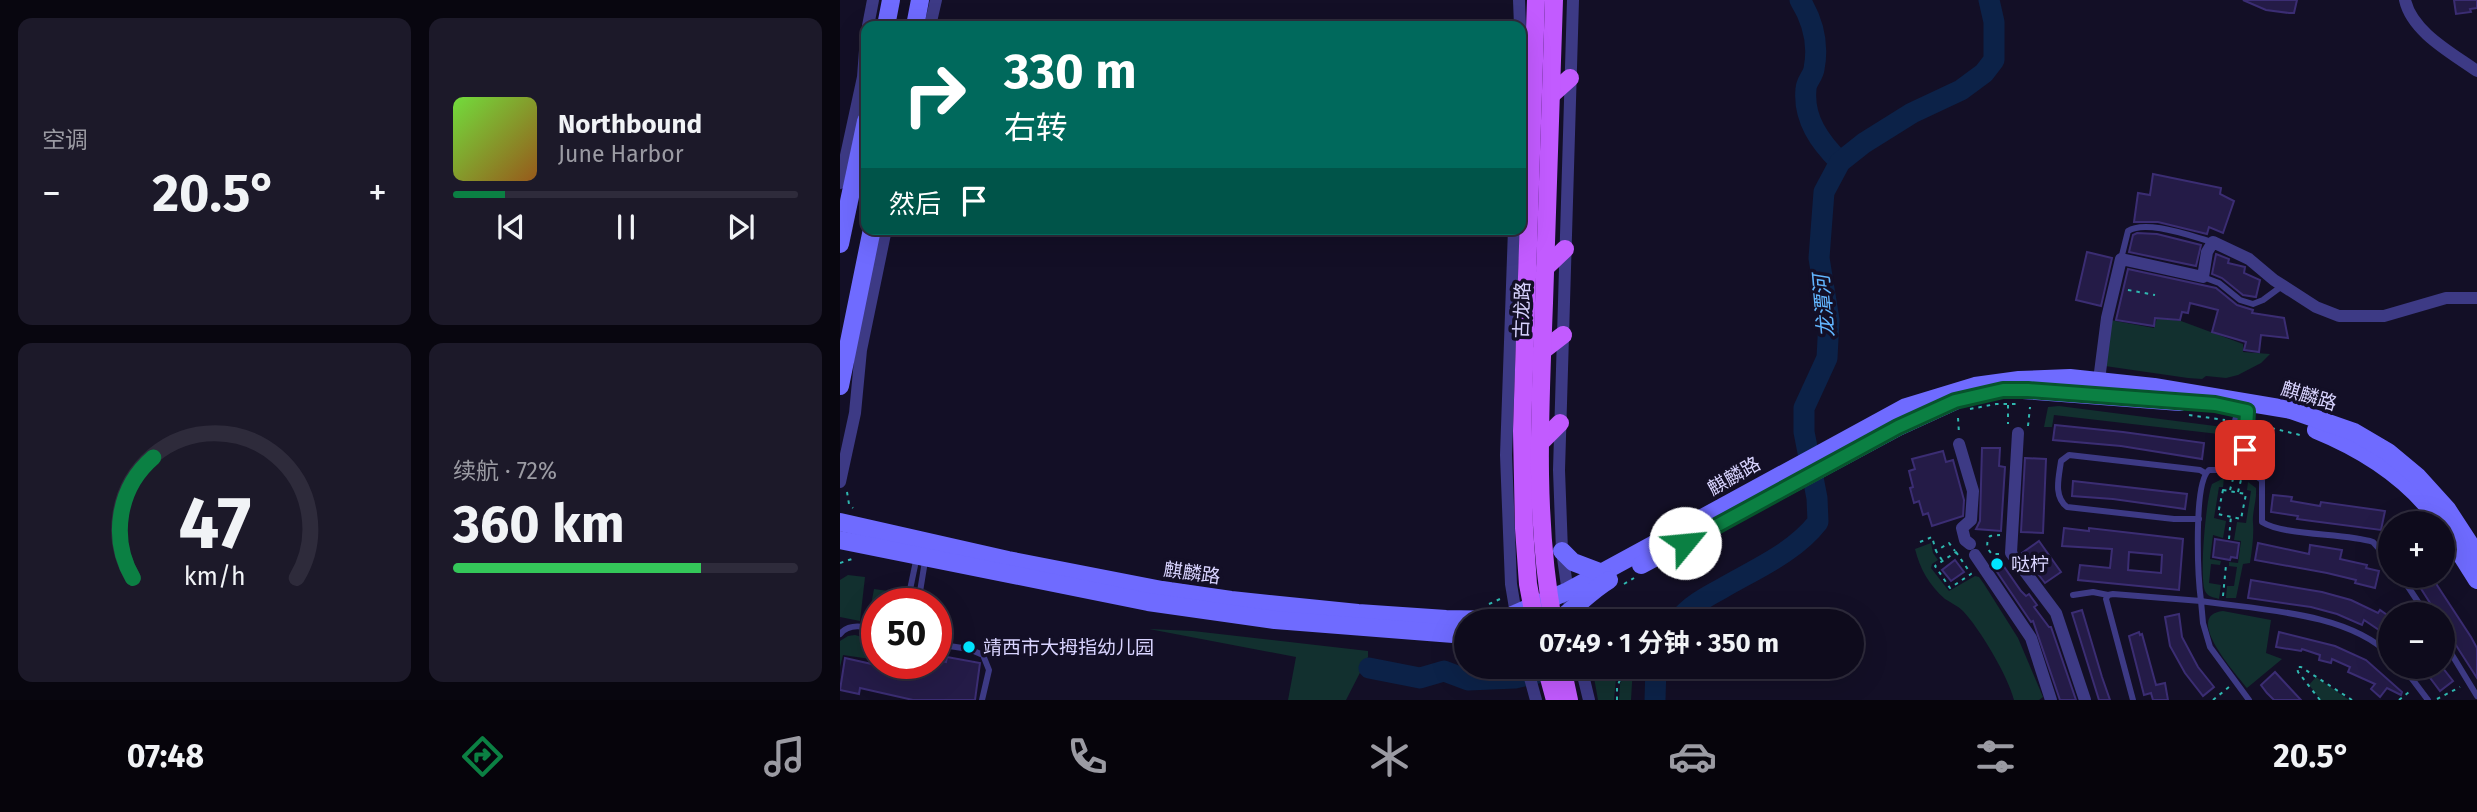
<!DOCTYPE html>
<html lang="zh">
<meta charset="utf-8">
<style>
body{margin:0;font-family:"Fira Sans","Noto Sans SC",sans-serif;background:#1c1929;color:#f1f3f6;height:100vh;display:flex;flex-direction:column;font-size:26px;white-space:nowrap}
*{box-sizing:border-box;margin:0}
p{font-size:23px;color:#9b9ba3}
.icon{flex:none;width:38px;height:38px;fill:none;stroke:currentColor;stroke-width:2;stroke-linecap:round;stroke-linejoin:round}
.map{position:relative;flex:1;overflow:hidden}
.drawer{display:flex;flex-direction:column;gap:18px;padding:18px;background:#08060f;width:840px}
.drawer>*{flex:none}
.hud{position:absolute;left:21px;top:21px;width:665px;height:214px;border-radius:14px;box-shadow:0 7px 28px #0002,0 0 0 2px #2e2b3b;background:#00695c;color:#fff;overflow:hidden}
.fabs{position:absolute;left:1538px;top:511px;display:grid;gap:14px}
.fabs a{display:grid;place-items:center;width:77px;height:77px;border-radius:50%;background:#0e0b1c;box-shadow:0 7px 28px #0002,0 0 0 2px #2e2b3b;font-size:35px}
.speed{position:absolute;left:21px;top:588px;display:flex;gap:14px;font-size:35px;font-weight:700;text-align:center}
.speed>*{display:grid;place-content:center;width:91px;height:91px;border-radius:50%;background:#0e0b1c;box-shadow:0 7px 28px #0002,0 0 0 2px #2e2b3b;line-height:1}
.speed .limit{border:10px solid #d22;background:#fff;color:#111}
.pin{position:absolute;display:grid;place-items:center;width:60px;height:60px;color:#fff;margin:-30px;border-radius:14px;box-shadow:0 4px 10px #0006}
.me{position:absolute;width:77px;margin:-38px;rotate:62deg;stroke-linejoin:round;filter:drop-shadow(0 0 5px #0008)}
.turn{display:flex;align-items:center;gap:24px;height:147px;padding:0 28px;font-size:32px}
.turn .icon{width:91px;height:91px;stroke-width:2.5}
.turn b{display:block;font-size:49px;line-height:60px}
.then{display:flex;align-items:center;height:66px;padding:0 28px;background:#0003;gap:14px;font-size:26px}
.big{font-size:52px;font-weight:700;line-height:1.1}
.drawer .card{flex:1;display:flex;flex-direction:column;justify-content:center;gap:10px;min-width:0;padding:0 24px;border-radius:14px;background:#1c1929}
.drawer .dial{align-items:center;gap:0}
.dial svg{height:182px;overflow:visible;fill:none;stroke:#2e2b3b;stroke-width:7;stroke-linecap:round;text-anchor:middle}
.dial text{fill:#f1f3f6;stroke:none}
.song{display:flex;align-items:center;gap:21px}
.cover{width:84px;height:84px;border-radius:10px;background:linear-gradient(135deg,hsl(100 70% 55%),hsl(30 70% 35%))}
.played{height:7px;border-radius:4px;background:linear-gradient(90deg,#0b8043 15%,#2e2b3b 15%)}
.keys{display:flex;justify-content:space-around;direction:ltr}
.heat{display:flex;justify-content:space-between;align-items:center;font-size:38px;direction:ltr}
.charge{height:10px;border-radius:5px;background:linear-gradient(90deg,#34c759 72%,#2e2b3b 0)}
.drawer .tiles{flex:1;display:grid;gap:18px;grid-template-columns:repeat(2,1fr)}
.trip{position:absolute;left:614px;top:609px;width:410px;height:70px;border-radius:35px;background:#0e0b1c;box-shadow:0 7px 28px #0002,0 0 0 2px #2e2b3b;font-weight:700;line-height:70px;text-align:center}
.tabs{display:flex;height:112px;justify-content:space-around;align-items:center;background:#06040b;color:#9b9ba3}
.tabs .icon{width:49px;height:49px}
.tabs .on{color:#0b8043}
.tabs b{font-size:32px;color:#f1f3f6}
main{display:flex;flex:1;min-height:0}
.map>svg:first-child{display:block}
</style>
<main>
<section class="drawer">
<div class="tiles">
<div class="card"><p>空调</p>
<div class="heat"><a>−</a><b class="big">20.5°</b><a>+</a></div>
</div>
<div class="card">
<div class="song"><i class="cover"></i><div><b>Northbound</b><p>June Harbor</p></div></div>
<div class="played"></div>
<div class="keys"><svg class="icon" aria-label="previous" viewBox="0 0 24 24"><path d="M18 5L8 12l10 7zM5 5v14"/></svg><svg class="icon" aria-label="pause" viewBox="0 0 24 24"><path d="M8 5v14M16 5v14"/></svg><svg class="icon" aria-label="next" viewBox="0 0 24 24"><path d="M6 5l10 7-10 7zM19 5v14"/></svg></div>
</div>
<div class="card dial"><svg viewBox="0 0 100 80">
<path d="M14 69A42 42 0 1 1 86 69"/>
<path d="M14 69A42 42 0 0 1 23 16" stroke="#0b8043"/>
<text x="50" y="56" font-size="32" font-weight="700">47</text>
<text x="50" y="72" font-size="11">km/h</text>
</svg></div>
<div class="card"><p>续航 · 72%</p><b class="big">360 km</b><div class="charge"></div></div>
</div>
</section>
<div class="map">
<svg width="1637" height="700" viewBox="0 0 1637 700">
<rect width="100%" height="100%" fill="#130f26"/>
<!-- green -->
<g fill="#12302f">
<path d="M1317 318 1341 321 1403 344V352L1430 354 1421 363 1398 375 1386 378 1366 376 1362 379 1348 378 1265 366 1270 320 1314 328Z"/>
<path d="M1219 406 1383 427 1387 435 1214 415 1212 427H1204L1208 407Z"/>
<path d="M1384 478 1383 487H1379L1374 518 1386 521 1383 538 1373 535 1370 559 1381 561 1380 565 1371 564 1369 583 1381 585 1379 599C1373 597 1368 597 1365 591 1359 576 1366 499 1372 484Z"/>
<path d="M1408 482 1416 488C1417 500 1412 512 1413 523 1414 536 1412 549 1410 563L1403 564 1396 598H1386L1387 586H1394L1397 567 1389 566V562L1398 563 1401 541 1394 540 1397 522 1406 523 1411 491 1407 490Z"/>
<path d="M1091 543 1093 553 1098 560 1092 564 1091 568 1109 591 1135 576 1139 577 1144 584 1178 638 1203 697 1199 700H1174C1168 676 1140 629 1123 611 1118 606 1111 603 1105 599 1089 585 1080 569 1075 549Z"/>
<path d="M8 575 25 577 20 621 0 617V580Z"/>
<path d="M34 589 48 591 46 604H37V623L28 622Z"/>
<path d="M1383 611 1431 620 1426 653 1442 659 1407 688C1397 675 1342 615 1383 611Z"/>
<path d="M309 629 353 631 528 651V657L506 700H448L456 657Z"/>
<path d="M15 635 37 641V660L3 655 0 667V641L8 636Z"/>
<path d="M765 667H793L791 700H779L780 684 785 673 781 672 776 678 774 700H758L753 672Z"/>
<path d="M1476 677 1509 700H1481L1469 685Z"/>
</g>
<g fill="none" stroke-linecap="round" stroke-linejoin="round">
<!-- river -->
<g stroke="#0c2248" stroke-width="21">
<path d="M960 0C973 21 979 44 974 69 973 76 966 82 966 89 963 119 980 142 1000 162"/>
<path d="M838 621C848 607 866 597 881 589 915 569 954 553 978 522L977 498 964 432V408L987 358 989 320 979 258 984 192 1000 162 1024 143 1072 113 1121 90 1144 73 1154 60V22L1149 0"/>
<path d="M529 668 580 678 604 671 628 680 675 678 725 667"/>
<path d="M815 700 816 667"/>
</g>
</g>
<!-- building -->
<g fill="#241b47" stroke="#3b2d73" stroke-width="2" fill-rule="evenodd">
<path d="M1403 0H1457L1454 13H1449L1426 10Z"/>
<path d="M1614 0H1637V8L1630 9 1631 12 1616 14Z"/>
<path d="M1313 174 1381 188 1380 194 1394 201 1383 233 1369 227 1367 234 1318 222H1294L1298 193 1310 195Z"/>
<path d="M1297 233 1317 234 1361 245 1356 266 1289 252 1293 235Z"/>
<path d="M1247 252 1272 258 1261 306 1236 300Z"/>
<path d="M1376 254 1389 259 1388 263 1405 267 1404 273 1420 280 1416 297 1403 295 1382 278 1372 274Z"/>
<path d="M1288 269 1376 288 1397 305 1413 310 1412 313 1444 318 1448 338 1421 335 1419 352 1404 350 1406 342 1372 332 1378 310 1350 303 1348 313 1342 312 1340 320 1315 318 1314 326 1276 320Z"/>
<path d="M1215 425 1283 432 1364 443 1362 459 1281 446 1213 440Z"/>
<path d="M1142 448H1160L1159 466 1165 467 1161 531 1136 529 1140 521Z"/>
<path d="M1103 451 1106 462 1113 460 1124 500 1123 516 1092 526 1088 513 1083 515 1079 501 1074 503 1070 488 1073 487 1069 471 1075 469 1072 459Z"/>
<path d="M1185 458 1206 459 1203 533 1181 532Z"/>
<path d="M1233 481 1347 494 1345 509 1273 499 1232 496Z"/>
<path d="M1433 495 1452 497 1451 501 1480 506 1481 502 1545 511 1541 530 1472 521 1457 519 1458 516 1431 512Z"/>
<path d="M1224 528 1249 531V528L1343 539 1339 590 1238 580 1240 565 1270 568 1272 549 1222 546ZM1289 552 1322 555 1321 573 1288 570Z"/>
<path d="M1375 539 1399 543 1397 558 1391 557 1390 560 1373 557Z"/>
<path d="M1199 541 1221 572 1205 583 1182 553Z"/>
<path d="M1418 543 1469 554 1470 545 1502 550 1500 559 1527 565 1526 568 1539 571 1535 588 1515 583 1516 580 1487 573 1415 560Z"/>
<path d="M1158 558 1181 591 1186 596 1189 594 1197 605 1194 607 1209 627H1211L1236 700H1220L1193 621 1191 622 1151 563Z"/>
<path d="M1115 560 1124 572 1111 581 1102 570Z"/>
<path d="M1573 576H1591L1631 637 1637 648V678L1603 625V614H1597Z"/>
<path d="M1411 580 1482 592 1511 600 1538 613 1540 610 1550 617V625L1545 634 1524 620 1522 625 1497 614 1471 607 1408 598Z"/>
<path d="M1242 610 1262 677 1270 700H1259L1254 684 1232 613Z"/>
<path d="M1339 614 1342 637 1358 667 1374 687 1363 696 1345 673 1330 646 1325 617Z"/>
<path d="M1299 632 1300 635 1302 634 1316 685 1325 683 1328 700H1313L1311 693 1304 695 1289 636Z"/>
<path d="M1439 632 1495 646 1526 660 1562 692 1561 695 1547 688 1540 697 1531 689 1535 684 1508 672 1510 667 1492 659 1491 663 1479 660 1480 655 1462 649 1461 651 1436 647Z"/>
<path d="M107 657 140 663 135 700H73L20 688 19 694 0 690 5 658 54 669 58 663H96V659L106 662Z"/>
<path d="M1582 667H1602L1613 681 1600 691Z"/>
<path d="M1435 672 1447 685 1461 700H1434L1427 693 1421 685Z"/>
</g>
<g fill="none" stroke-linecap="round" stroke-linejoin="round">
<!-- path -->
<g stroke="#2fb8b0" stroke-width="2" stroke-dasharray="3.5 5" stroke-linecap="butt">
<path d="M1288 290 1315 295"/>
<path d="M1168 405V424"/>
<path d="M1130 409 1156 404H1176"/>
<path d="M1349 415 1385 420"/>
<path d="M1118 418 1119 433"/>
<path d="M1415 424 1460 435"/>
<path d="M1188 426 1190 407"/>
<path d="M1383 490 1406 494 1401 519 1378 514Z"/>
<path d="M1390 490 1393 479"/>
<path d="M7 492 9 504 13 508"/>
<path d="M1398 492 1401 480"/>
<path d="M1389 539 1391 516"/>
<path d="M1080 542 1092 537 1096 551"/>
<path d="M1116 552 1131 574 1110 588 1095 566Z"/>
<path d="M1159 554H1152C1146 548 1146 543 1150 536L1160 535"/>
<path d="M1102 560 1096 551 1109 543 1115 551"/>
<path d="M0 563 12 559"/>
<path d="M784 584 794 578"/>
<path d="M1383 596 1386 565"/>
<path d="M649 604 660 599"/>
<path d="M1597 699 1620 687"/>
<path d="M777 700V687L782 675"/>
<path d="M1373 700 1389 687"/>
<path d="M1480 700 1458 672 1457 667H1461L1512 700"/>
<path d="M1559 700 1569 692"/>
</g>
<!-- lane -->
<g stroke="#3d3a85" stroke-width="6">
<path d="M1281 259 1288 231C1306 219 1353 237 1373 242"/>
<path d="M1363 277 1379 283 1400 300 1413 304 1423 300 1442 286"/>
<path d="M1407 411C1405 434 1399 468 1422 480V522C1444 536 1505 533 1533 542L1550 561"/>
<path d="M1391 467 1411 472"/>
<path d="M1359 519H1334L1227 507C1213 496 1219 477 1221 461L1229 455 1343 468 1360 470 1365 473"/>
<path d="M1561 576 1586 614"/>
<path d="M1233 595 1253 592 1268 595"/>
<path d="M67 604 77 556"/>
<path d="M78 604 85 561"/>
<path d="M0 634C9 623 25 626 37 631"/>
<path d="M1603 640 1637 696"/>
<path d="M96 644 129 649 143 655 149 670 142 700"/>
<path d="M1563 667 1588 700"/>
<path d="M1293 700 1266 599 1268 595 1273 594 1361 601C1358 579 1353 483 1369 470H1384L1391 467 1398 449 1395 421 1398 409"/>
<path d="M1409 700 1370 647 1363 623 1361 601C1419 610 1507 612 1550 655"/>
</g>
<!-- street -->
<g stroke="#3d3a85" stroke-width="12">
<path d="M679 0 680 26"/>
<path d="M1565 0C1572 32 1612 53 1637 71"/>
<path d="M28 26 33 0"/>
<path d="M90 26 96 0"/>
<path d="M0 183 23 77 26 37"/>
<path d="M674 229 666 455 671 584 677 620"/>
<path d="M1259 380 1267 318 1281 259 1363 277 1367 252 1373 242 1409 259 1434 280 1476 307 1499 316H1544L1606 298H1637"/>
<path d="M1178 433 1171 553 1216 613 1245 700"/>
<path d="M1119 444 1133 491 1131 520 1122 528 1125 540 1130 544"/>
<path d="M0 482 15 413 21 350 46 229"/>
<path d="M1135 555 1191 638 1211 700"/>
<path d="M732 621 722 551 719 470 733 0"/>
<path d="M687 667 696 700"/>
<path d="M741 667 749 700"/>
</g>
<!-- secondary -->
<g stroke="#6f6bff" stroke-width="18">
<path d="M46 26 51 0"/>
<path d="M75 26 80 0"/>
<path d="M0 244 26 121"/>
<path d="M0 386 32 229"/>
<path d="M1183 390 1340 402"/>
<path d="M1476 430C1525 450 1570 479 1601 523"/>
<path d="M0 522 168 560 322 590 391 600 518 613 606 619 661 620 728 591 1066 407 1135 386 1179 380 1230 378 1314 387 1451 410 1514 432 1548 452 1578 477 1607 509 1637 555"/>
<path d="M1603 526 1637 580"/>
<path d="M0 540 308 602 435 620 626 635"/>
<path d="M722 551 733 562 762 573"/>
<path d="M801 565 1058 427 1117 400"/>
<path d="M717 621C736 608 749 592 769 580"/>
</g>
<!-- primary -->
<g stroke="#c25bff" stroke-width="18">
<path d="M711 95 730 78"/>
<path d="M705 268 725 249"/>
<path d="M701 352 723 335"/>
<path d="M699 444 720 423"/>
<path d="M695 621 688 584 684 528 682 431 696 0"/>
<path d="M713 621C694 515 700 410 704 303 707 202 710 101 714 0"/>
<path d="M706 667 715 700"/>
<path d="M722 667 729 700"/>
</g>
</g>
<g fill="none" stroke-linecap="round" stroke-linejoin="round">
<!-- route casing -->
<g stroke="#07532c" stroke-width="18">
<path id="route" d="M845 543 1058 427 1115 401 1163 390H1188L1375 404 1407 411 1405 450"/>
</g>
<!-- route -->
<use href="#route" stroke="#0b8043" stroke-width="12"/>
</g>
<!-- markers -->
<g fill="#00e5ff" stroke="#130f26" stroke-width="2.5">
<circle cx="1157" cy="564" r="7"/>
<circle cx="129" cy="647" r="7"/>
</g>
<g text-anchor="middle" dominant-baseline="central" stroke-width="7" stroke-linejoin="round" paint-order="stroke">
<!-- street labels -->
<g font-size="19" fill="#d9d4ff" stroke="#130f26">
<text transform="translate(682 310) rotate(-88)">古龙路</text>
<text transform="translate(1469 396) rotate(17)">麒麟路</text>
<text transform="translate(894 476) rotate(-30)">麒麟路</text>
<text transform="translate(352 573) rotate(8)">麒麟路</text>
</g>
<!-- poi labels -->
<g font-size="19" fill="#d9d4ff" stroke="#130f26" text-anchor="start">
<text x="1171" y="564">哒柠</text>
<text x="143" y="647">靖西市大拇指幼儿园</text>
</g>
<!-- water labels -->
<g font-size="21" font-style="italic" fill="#62b6ff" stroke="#130f26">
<text transform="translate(984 306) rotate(-95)">龙潭河</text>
</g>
</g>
</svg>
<div class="fabs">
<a>+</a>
<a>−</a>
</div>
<div class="speed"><div class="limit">50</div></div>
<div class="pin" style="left:1405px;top:450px;background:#d93025"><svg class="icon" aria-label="arrive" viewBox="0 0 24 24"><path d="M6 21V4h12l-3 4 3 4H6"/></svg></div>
<svg class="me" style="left:845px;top:543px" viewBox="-20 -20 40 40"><circle r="19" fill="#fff"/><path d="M0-13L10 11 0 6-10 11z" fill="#0b8043"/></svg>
<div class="trip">07:49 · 1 分钟 · 350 m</div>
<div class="hud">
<div class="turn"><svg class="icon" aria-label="right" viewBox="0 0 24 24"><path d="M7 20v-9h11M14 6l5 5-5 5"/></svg><div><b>330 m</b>右转</div></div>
<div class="then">然后<svg class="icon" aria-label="arrive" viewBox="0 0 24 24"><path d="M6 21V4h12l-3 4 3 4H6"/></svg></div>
</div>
</div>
</main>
<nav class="tabs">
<b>07:48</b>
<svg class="icon on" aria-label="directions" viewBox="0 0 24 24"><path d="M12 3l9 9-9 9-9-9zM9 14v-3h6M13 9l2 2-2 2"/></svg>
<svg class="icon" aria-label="music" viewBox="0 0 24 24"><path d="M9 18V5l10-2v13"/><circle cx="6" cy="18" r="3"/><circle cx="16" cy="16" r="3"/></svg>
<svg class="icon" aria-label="phone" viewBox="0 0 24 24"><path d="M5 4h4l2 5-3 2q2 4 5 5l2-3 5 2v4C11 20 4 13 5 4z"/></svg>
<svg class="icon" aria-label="climate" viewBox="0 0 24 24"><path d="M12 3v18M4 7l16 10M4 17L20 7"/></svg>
<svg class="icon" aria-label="car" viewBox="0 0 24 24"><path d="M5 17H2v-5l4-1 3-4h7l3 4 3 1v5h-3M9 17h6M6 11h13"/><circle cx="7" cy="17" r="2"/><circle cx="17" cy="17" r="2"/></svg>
<svg class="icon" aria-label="filters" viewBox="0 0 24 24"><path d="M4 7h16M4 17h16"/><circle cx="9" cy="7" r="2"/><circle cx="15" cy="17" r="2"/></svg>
<b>20.5°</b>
</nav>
